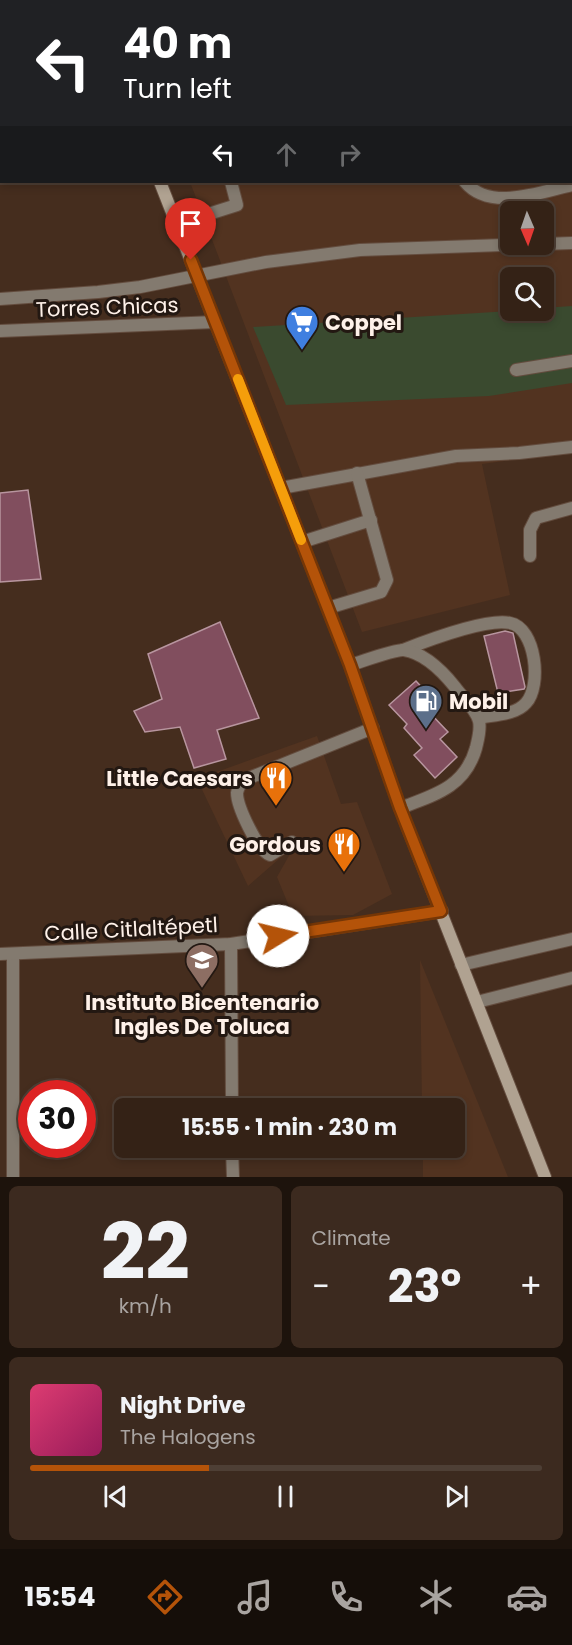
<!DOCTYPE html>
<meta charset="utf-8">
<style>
body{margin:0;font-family:Poppins,sans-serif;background:#3c2a1f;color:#f1f3f6;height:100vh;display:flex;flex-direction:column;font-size:22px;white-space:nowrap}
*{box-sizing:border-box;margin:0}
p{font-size:20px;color:#a9a4a1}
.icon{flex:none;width:33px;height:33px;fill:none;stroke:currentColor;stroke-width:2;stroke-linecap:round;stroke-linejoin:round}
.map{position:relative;height:1177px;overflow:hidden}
.details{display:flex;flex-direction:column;gap:9px;padding:9px;background:#1d130c;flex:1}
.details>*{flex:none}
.hud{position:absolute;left:0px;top:0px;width:573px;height:183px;box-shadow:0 3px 9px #0003,0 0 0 2px #4e3f35;background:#202124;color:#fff;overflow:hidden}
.needle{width:39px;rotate:178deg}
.controls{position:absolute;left:500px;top:201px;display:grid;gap:12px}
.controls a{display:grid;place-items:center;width:54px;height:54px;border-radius:9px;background:#342216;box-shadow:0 3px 9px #0003,0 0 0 2px #4e3f35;font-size:30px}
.speed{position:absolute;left:18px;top:1080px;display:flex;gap:12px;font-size:30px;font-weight:700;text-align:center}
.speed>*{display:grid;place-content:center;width:78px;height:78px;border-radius:50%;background:#342216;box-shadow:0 3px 9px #0003,0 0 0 2px #4e3f35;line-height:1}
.speed .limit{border:9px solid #d22;background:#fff;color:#111}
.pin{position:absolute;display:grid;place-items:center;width:51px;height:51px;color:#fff;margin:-62px -26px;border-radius:50% 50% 50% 0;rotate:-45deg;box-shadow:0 0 6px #0007}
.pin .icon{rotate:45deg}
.me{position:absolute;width:66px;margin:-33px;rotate:81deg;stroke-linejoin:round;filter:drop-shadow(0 0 4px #0008)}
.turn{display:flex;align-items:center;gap:21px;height:126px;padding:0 24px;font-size:27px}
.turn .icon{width:78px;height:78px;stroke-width:2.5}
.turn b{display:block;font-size:42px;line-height:51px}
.lanes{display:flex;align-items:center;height:57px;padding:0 24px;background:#0003;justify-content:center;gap:30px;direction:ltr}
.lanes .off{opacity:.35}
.big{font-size:45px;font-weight:700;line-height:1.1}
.details .widget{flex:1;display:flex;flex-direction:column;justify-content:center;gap:9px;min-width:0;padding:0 21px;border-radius:9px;background:#3c2a1f}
.details .dial{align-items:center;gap:0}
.dial b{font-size:78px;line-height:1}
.song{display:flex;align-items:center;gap:18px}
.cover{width:72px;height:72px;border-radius:9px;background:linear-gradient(135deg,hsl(340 70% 55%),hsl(330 70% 35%))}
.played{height:6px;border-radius:3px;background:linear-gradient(90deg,#b45309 35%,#4e3f35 35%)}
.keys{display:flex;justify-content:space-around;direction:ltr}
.heat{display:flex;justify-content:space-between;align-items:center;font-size:33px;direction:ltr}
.details .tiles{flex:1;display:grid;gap:9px;grid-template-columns:1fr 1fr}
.widget:last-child{grid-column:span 2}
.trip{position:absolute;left:114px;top:1098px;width:351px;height:60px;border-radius:9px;background:#342216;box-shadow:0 3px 9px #0003,0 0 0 2px #4e3f35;font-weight:700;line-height:60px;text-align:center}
.menu{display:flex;height:96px;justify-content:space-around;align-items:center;background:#150e09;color:#a9a4a1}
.menu .icon{width:42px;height:42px}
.menu .active{color:#b45309}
.menu b{font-size:27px;color:#f1f3f6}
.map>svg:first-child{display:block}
</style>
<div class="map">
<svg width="572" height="1177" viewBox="0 0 572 1177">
<rect width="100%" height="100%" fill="#452d1e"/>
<!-- built -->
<g fill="#523320" fill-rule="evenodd">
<path d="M121 0H572V452L482 464 510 595 362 632 190 182H572V2ZM510 212H543V244H510ZM510 278H543V310H510Z"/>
<path d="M317 736 341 804 357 802 392 894 353 915 293 916 277 877 295 845 248 886 197 779Z"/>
<path d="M420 960 508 1177H423V1148H454V1108H422Z"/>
</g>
<!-- green -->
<path fill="#3a4a2f" d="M572 306V383L489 396 286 405 253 327 512 311 543 310V308Z"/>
<!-- building -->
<g fill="#814e5e" stroke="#b8959f" stroke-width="1.5">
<path d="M28 490 41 579 0 582V493Z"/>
<path d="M220 622 259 718 217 730 226 759 194 768 180 727 145 732 134 711 162 699 148 654Z"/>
<path d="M505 631 513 633 525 687 524 689 498 693 484 636Z"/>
<path d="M416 681 439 706 430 713 448 732 440 739 457 757 435 778 414 755 422 748 404 728 407 724 389 705Z"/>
</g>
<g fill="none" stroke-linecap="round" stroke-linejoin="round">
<!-- lane casing -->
<g stroke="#634c3e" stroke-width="14">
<g id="lane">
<path d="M423 0V2"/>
<path d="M259 2 265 0"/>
<path d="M465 182C490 212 540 192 572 185"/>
<path d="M178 228 196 218 237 205 231 182"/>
<path d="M543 244 572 243"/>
<path d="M0 299 98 292 140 287 266 262 360 250 528 244"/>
<path d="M516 370 572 361"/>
<path d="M281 488 456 456 519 453 572 447"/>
<path d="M302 542 371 520"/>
<path d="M530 556V530L536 518 572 508"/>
<path d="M328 608 381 592 387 580 357 473"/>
<path d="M403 650C426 641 487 618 510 623 536 628 542 686 526 703 516 715 493 715 479 718"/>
<path d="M350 665C361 662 395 649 404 650 424 653 443 672 455 687 462 697 476 709 479 721 481 730 478 739 476 748 465 787 435 795 400 808"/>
<path d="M292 842 270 855C257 850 237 806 237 793 238 787 240 784 244 780L373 728"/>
<path d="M13 954V1177"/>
</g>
</g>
<!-- street casing -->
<g stroke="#634c3e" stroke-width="14">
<g id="street">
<path d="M0 331 215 322"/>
<path d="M231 944 232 1108"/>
<path d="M0 954 231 944 442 911"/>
<path d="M461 965 572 939"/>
<path d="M477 1002 572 978"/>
<path d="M232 1148 233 1177"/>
</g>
</g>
<!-- secondary casing -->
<g stroke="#634c3e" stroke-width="14">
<g id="secondary">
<path d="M88 0 89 2"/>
<path d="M160 182 350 665 400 808 545 1177"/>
</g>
</g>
<!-- lane -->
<use href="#lane" stroke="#837a6f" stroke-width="12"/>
<!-- street -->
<use href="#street" stroke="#837a6f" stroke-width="12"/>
<!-- secondary -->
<use href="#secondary" stroke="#b0a291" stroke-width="12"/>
</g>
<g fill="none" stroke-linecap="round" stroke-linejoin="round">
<!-- route casing -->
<g stroke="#753606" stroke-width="15">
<path id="route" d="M191 260 350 665 400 808 441 911 278 936"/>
</g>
<!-- route -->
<use href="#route" stroke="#b45309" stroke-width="10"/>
<!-- slow -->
<path stroke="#f59e0b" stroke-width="10" d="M238 379 301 540"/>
</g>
<!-- icons -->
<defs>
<g id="supermarket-pin" transform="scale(1.725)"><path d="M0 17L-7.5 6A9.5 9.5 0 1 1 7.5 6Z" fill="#3f7fe0" stroke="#231812"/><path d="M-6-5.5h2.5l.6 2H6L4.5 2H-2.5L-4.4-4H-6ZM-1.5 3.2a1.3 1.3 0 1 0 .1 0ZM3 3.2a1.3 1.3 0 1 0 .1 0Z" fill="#fff"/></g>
<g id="fuel-pin" transform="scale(1.725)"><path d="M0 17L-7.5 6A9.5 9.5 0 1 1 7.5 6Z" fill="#5c6f8a" stroke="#231812"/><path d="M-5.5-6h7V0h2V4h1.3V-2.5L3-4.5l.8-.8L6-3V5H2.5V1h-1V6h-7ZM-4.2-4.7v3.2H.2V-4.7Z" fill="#fff"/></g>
<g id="restaurant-pin" transform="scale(1.725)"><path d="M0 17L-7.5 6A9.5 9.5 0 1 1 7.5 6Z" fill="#e8710a" stroke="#231812"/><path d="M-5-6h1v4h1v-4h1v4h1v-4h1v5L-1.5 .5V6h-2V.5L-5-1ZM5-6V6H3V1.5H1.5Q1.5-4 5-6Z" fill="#fff"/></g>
<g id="school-pin" transform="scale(1.725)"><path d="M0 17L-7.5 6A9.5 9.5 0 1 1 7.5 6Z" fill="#8d6e63" stroke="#231812"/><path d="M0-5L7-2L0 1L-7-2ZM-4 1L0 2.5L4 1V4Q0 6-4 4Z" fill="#fff"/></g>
</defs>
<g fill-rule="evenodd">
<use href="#supermarket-pin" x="302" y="322"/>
<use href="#fuel-pin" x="426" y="701"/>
<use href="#restaurant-pin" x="276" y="778"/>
<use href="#restaurant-pin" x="344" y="844"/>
<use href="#school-pin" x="202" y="960"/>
</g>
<g text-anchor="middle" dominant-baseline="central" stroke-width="6" stroke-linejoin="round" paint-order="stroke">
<!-- street labels -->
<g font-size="21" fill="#fef1e9" stroke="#231812">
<text transform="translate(107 307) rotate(-2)">Torres Chicas</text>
<text transform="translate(131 929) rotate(-3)">Calle Citlaltépetl</text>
</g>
<!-- poi labels -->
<g font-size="21" font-weight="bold" fill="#fef1e9" stroke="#231812" text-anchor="start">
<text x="325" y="322">Coppel</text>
<text x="449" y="701">Mobil</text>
<text x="253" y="778" text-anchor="end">Little Caesars</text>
<text x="321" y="844" text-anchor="end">Gordous</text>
<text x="202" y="1002" text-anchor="middle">Instituto Bicentenario<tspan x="202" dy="24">Ingles De Toluca</tspan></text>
</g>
</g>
</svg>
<div class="controls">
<a><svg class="needle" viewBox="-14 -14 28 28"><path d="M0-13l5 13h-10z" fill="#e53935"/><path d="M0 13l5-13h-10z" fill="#a9a4a1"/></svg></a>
<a><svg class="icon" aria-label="search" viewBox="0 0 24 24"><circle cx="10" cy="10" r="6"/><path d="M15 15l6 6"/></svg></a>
</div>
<div class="speed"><div class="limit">30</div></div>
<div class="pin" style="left:191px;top:260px;background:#d93025"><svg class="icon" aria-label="arrive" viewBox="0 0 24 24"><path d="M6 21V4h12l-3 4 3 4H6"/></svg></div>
<svg class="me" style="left:278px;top:936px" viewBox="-20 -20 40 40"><circle r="19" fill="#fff"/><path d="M0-13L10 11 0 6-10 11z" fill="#b45309"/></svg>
<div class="trip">15:55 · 1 min · 230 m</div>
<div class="hud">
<div class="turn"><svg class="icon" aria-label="left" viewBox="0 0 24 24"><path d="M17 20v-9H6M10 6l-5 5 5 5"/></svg><div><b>40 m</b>Turn left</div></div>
<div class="lanes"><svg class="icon" aria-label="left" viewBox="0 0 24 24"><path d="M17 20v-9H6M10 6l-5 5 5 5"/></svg><svg class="icon off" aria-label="ahead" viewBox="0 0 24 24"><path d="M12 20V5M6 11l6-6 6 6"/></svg><svg class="icon off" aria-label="right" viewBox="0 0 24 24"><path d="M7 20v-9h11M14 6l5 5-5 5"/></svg></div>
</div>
</div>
<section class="details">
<div class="tiles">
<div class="widget dial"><b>22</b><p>km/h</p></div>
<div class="widget"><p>Climate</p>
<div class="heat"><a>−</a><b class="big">23°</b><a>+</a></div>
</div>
<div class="widget">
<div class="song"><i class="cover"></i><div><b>Night Drive</b><p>The Halogens</p></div></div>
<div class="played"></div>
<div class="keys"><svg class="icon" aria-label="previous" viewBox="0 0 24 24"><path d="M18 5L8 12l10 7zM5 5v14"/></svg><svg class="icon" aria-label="pause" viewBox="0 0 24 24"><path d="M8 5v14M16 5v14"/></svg><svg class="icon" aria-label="next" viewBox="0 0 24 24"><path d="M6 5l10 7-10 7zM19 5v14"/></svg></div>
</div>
</div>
</section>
<nav class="menu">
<b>15:54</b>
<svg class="icon active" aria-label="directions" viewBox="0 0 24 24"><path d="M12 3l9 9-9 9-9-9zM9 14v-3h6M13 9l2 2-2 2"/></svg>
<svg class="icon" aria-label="music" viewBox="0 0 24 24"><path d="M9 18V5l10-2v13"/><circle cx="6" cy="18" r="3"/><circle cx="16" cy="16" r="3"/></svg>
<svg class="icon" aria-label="phone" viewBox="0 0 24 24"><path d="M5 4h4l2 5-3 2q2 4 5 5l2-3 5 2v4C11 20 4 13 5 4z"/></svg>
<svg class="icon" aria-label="climate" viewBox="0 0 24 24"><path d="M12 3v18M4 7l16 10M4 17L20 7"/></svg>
<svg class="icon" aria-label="car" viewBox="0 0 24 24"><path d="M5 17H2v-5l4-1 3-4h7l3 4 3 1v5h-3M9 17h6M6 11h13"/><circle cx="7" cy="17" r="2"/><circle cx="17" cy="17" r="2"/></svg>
</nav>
